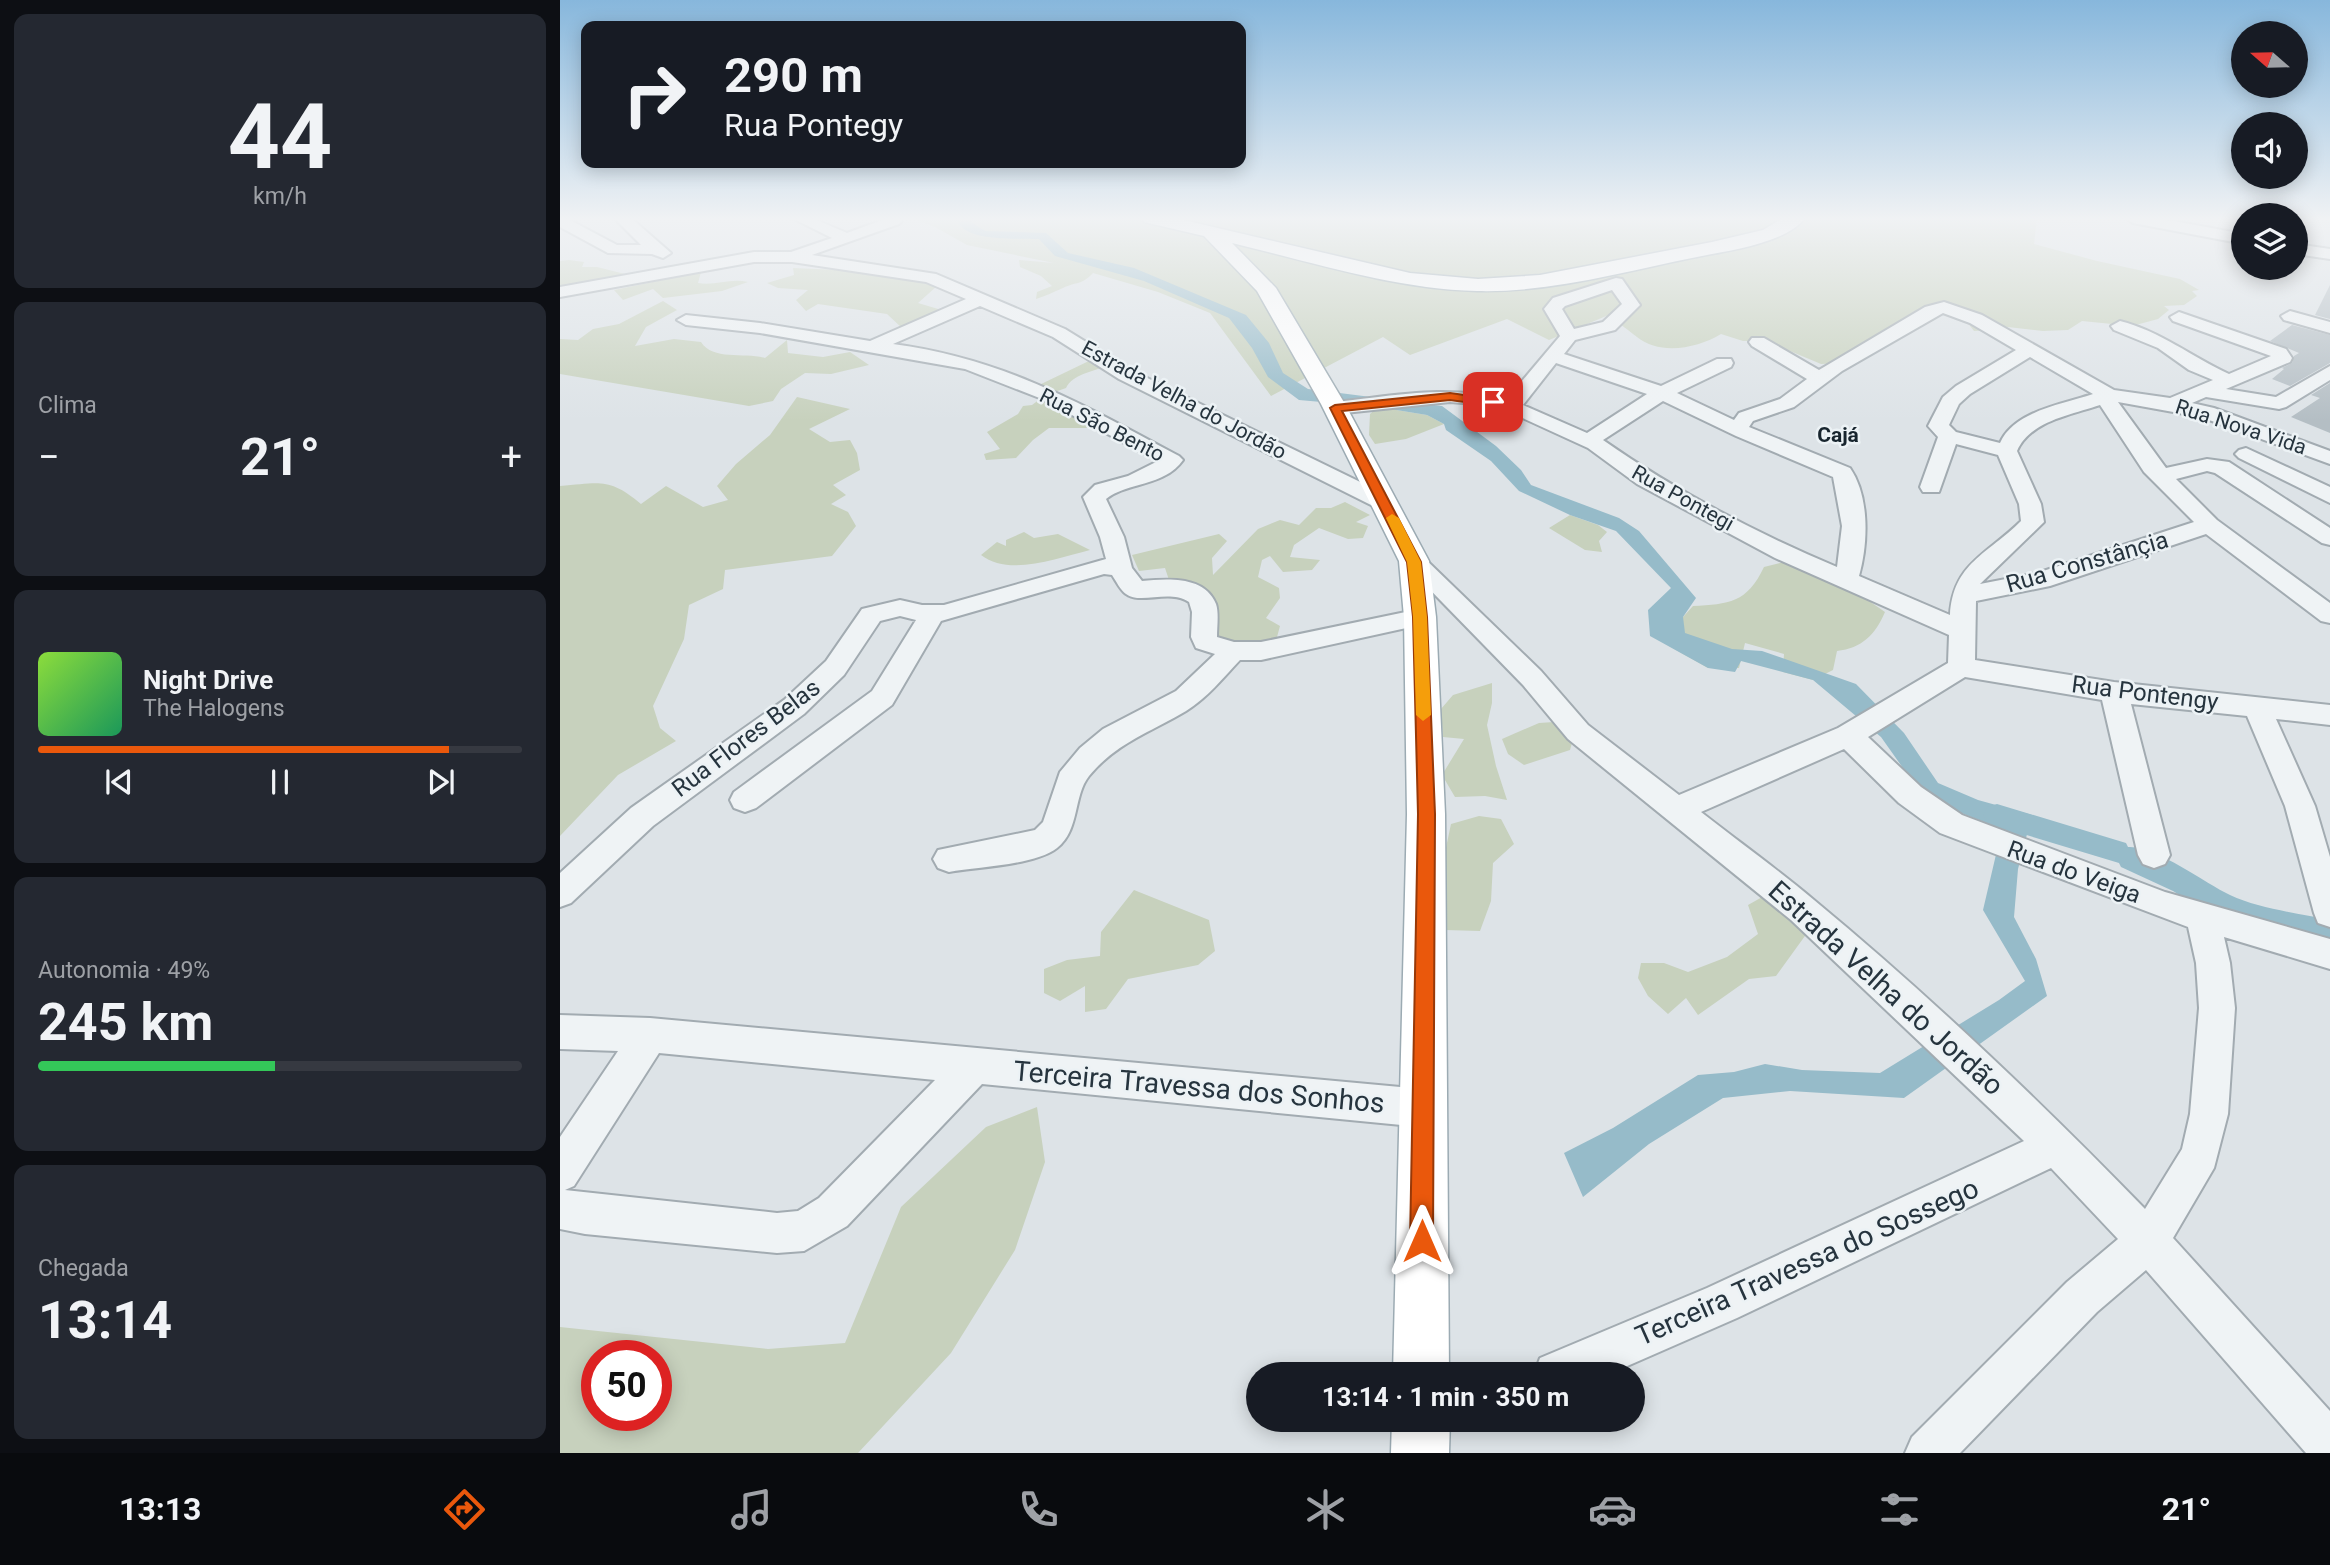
<!DOCTYPE html>
<html lang="pt">
<meta charset="utf-8">
<style>
body{margin:0;font-family:Roboto,sans-serif;background:#242831;color:#f1f3f6;height:100vh;display:flex;flex-direction:column;font-size:26px;white-space:nowrap}
*{box-sizing:border-box;margin:0}
p{font-size:23px;color:#9ea1a6}
.icon{flex:none;width:38px;height:38px;fill:none;stroke:currentColor;stroke-width:2;stroke-linecap:round;stroke-linejoin:round}
.map{position:relative;flex:1;overflow:hidden}
.side{display:flex;flex-direction:column;gap:14px;padding:14px;background:#0d0f14;width:560px}
.side>*{flex:none}
.hud{position:absolute;left:21px;top:21px;width:665px;height:147px;border-radius:14px;box-shadow:0 4px 18px #0003;background:#171b24;color:#f1f3f6;overflow:hidden}
.needle{width:46px;rotate:290deg}
.buttons{position:absolute;left:1671px;top:21px;display:grid;gap:14px}
.buttons a{display:grid;place-items:center;width:77px;height:77px;border-radius:50%;background:#171b24;box-shadow:0 4px 18px #0003;font-size:35px}
.speed{position:absolute;left:21px;top:1340px;display:flex;gap:14px;font-size:35px;font-weight:700;text-align:center}
.speed>*{display:grid;place-content:center;width:91px;height:91px;border-radius:50%;background:#171b24;box-shadow:0 4px 18px #0003;line-height:1}
.speed .limit{border:10px solid #d22;background:#fff;color:#111}
.pin{position:absolute;display:grid;place-items:center;width:60px;height:60px;color:#fff;margin:-30px;border-radius:14px;box-shadow:0 4px 10px #0006}
.me{position:absolute;width:77px;margin:-38px;rotate:0deg;stroke-linejoin:round;filter:drop-shadow(0 0 5px #0008)}
.turn{display:flex;align-items:center;gap:24px;height:147px;padding:0 28px;font-size:32px}
.turn .icon{width:91px;height:91px;stroke-width:2.5}
.turn b{display:block;font-size:49px;line-height:60px}
.big{font-size:52px;font-weight:700;line-height:1.1}
.side .tile{flex:1;display:flex;flex-direction:column;justify-content:center;gap:10px;min-width:0;padding:0 24px;border-radius:14px;background:#242831}
.side .dial{align-items:center;gap:0}
.dial b{font-size:91px;line-height:1}
.song{display:flex;align-items:center;gap:21px}
.cover{width:84px;height:84px;border-radius:10px;background:linear-gradient(135deg,hsl(90 70% 55%),hsl(150 70% 35%))}
.played{height:7px;border-radius:4px;background:linear-gradient(90deg,#ea580c 85%,#363941 85%)}
.keys{display:flex;justify-content:space-around;direction:ltr}
.heat{display:flex;justify-content:space-between;align-items:center;font-size:38px;direction:ltr}
.charge{height:10px;border-radius:5px;background:linear-gradient(90deg,#34c759 49%,#363941 0)}
.trip{position:absolute;left:686px;top:1362px;width:399px;height:70px;border-radius:35px;background:#171b24;box-shadow:0 4px 18px #0003;font-weight:700;line-height:70px;text-align:center}
.dock{display:flex;height:112px;justify-content:space-around;align-items:center;background:#090b0e;color:#9ea1a6}
.dock .icon{width:49px;height:49px}
.dock .active{color:#ea580c}
.dock b{font-size:32px;color:#f1f3f6}
main{display:flex;flex:1;min-height:0}
.map>svg:first-child{display:block}
</style>
<main>
<section class="side">
<div class="tile dial"><b>44</b><p>km/h</p></div>
<div class="tile"><p>Clima</p>
<div class="heat"><a>−</a><b class="big">21°</b><a>+</a></div>
</div>
<div class="tile">
<div class="song"><i class="cover"></i><div><b>Night Drive</b><p>The Halogens</p></div></div>
<div class="played"></div>
<div class="keys"><svg class="icon" aria-label="previous" viewBox="0 0 24 24"><path d="M18 5L8 12l10 7zM5 5v14"/></svg><svg class="icon" aria-label="pause" viewBox="0 0 24 24"><path d="M8 5v14M16 5v14"/></svg><svg class="icon" aria-label="next" viewBox="0 0 24 24"><path d="M6 5l10 7-10 7zM19 5v14"/></svg></div>
</div>
<div class="tile"><p>Autonomia · 49%</p><b class="big">245 km</b><div class="charge"></div></div>
<div class="tile"><p>Chegada</p><b class="big">13:14</b></div>
</section>
<div class="map">
<svg width="1770" height="1453" viewBox="0 0 1770 1453">
<rect width="100%" height="100%" fill="#dde3e7"/>
<!-- green -->
<g fill="#c7d1bd" fill-rule="evenodd">
<path d="M351 218H1477L1474 244 1537 261 1620 279 1639 290 1632 291 1637 296 1624 305 1604 306 1609 310 1598 319 1572 326 1522 321 1508 330 1483 331 1439 326 1434 330 1414 331 1407 322 1379 312 1376 319 1286 363 1261 364 1206 341H1183L1161 334C1138 348 1100 356 1077 337 1068 330 1061 324 1050 318L1051 314 989 340 947 319 850 355 823 337 711 396 650 313 598 292 533 273C521 286 517 281 503 288 493 292 486 296 476 299L477 292 492 286 481 276 460 267 459 260 494 263 407 245 375 227Z"/>
<path d="M9 260 24 262 22 267H37L65 274 60 278 0 288V261Z"/>
<path d="M233 268 302 271 377 286 358 303 385 311 342 328 327 314 258 304 246 311 236 300 248 290 218 288 207 283 234 275Z"/>
<path d="M141 272 138 283C155 286 170 278 188 282L162 291 103 298 93 289 63 300 54 290Z"/>
<path d="M103 301 117 310 86 327 75 346 114 339 141 342C153 361 184 352 205 358L227 340 228 353 263 357 290 352 309 365 271 374 245 373 221 389 213 401 189 406 0 374V339L18 340 33 329 59 324Z"/>
<path d="M533 359 546 366C532 372 513 374 506 388L492 393 477 386Z"/>
<path d="M237 397 290 409 249 429 270 442 290 440 297 453 300 470 273 485 286 495 271 504 288 512 296 526 272 556 165 570 163 589 129 605 124 639 93 706 100 728 116 741 58 775 0 836V486C40 483 49 477 81 504L106 486 143 507 168 500 157 486 176 464 210 435Z"/>
<path d="M480 399H487L536 428H489L473 440 456 458 426 460 424 454 440 449 427 432 458 414 463 406 472 405Z"/>
<path d="M818 407 867 415 884 424 846 439 815 444 809 435 810 414Z"/>
<path d="M785 502 810 515 796 522 808 526 803 538 788 539 759 528 734 545 730 557 760 560 752 570 723 572 710 556 702 560 698 577 719 588 720 598 706 618 720 626 717 637 692 646 663 649 652 636 658 618 654 601 610 583 605 568 579 571 572 555 659 534 667 541 652 558 653 575 698 529 720 520 739 525 756 508H771Z"/>
<path d="M1010 515 1038 525 1047 532 1039 541 1042 552 1025 550 989 528Z"/>
<path d="M464 532 474 538 498 534 530 550C498 558 449 577 421 555L437 542 446 546V540Z"/>
<path d="M1228 561 1280 581 1325 612C1315 635 1302 648 1277 651L1273 670 1253 680 1223 672 1224 654 1185 643 1179 668H1148L1109 646 1123 617 1133 606C1169 604 1187 603 1204 567Z"/>
<path d="M932 683V703L927 725 936 766 947 800 925 796 895 797 882 775 904 739 883 737 881 709 893 695Z"/>
<path d="M994 722 1014 736 1010 750 964 765 948 754 942 739 979 723Z"/>
<path d="M919 816 941 819 954 844 933 863 931 901 920 931 885 930 884 857 891 824Z"/>
<path d="M574 890 649 920 655 951 638 965 568 979 546 1009 525 1012V986L500 1001 484 993V969L507 960 540 956 541 932Z"/>
<path d="M1204 896 1250 929 1216 976 1189 979 1138 1015 1126 998 1108 1014 1088 996 1078 978 1081 963H1104L1128 972 1167 957 1198 934 1188 905Z"/>
<path d="M477 1107 485 1162 455 1250 391 1353 298 1453H0V1327L208 1349 285 1343 341 1207 426 1127ZM37 1356H96V1416H37Z"/>
</g>
<!-- water -->
<path fill="#96bbc9" d="M406 218H417L411 222 425 231 486 233 508 253 574 268 686 315 709 343 723 373 748 389 882 406 936 446 961 470 971 485 1059 518 1079 531 1136 598 1123 617 1125 633 1172 649 1202 651 1296 684 1344 733 1378 783 1418 800 1472 815 1458 869 1454 917 1476 959 1487 996 1344 1098 1230 1091 1163 1098 1089 1144 1023 1197 1004 1153 1053 1128 1138 1075 1174 1072 1205 1064 1242 1070 1320 1073 1439 1000 1465 981 1423 910 1442 829 1373 802 1350 778 1321 737 1253 680 1181 661 1175 672 1148 668 1090 636 1088 610 1111 588 1056 531 1010 515 959 491 931 461 886 430 884 424 867 415 818 407 739 400 708 377 692 348 669 318 584 281 495 256 479 239C458 238 408 242 399 223Z"/>
<g fill="none" stroke-linecap="round" stroke-linejoin="round">
<!-- canal -->
<path fill="#96bbc9" fill-rule="evenodd" d="M1437 804 1566 843 1568 847C1595 845 1645 883 1670 895 1700 909 1738 913 1770 920V948L1698 930 1650 914 1613 891 1561 867 1559 863 1427 823 1423 815 1427 807Z"/>
</g>
<!-- building -->
<g fill="#b4bec4">
<path d="M1770 285V319L1755 315Z"/>
<path d="M1732 325 1770 335V363L1730 386 1712 379 1724 369 1722 368 1732 363 1734 356 1739 353 1710 341Z"/>
<path d="M1770 383V433L1731 417 1760 398 1751 395Z"/>
</g>
<g fill="none" stroke-linecap="round" stroke-linejoin="round">
<!-- minor casing -->
<g stroke="#a2abb1" stroke-width="4">
<g id="minor">
<path d="M0 218H6L57 245H81L54 218H71L111 253 103 258 92 254 48 253 0 227Z"/>
<path d="M232 218H252L287 233 328 218H339L342 221 339 224 252 255 376 274 505 329 573 371 833 498 836 503 833 508H817L559 379 493 337 420 306 333 344C445 359 522 404 619 456L623 460C604 487 567 482 546 499L564 537 572 568 582 581C606 579 644 575 656 604 659 613 657 626 657 637L674 642H701L860 609 869 611 873 617 869 623 701 660H680C663 678 647 698 626 711 591 732 556 743 529 776 513 796 520 830 497 848 476 865 417 867 389 872L378 868 373 859 378 850 475 830 483 822 500 772 520 748 543 729 616 691 655 654 636 648 631 637 632 612 629 602C609 589 580 605 566 594 561 591 556 581 552 575L544 574 381 621 332 705 196 808 185 812 174 808 170 800 174 792 312 691 356 620 340 616 320 621 284 675 244 714 93 826 11 903 0 907V873L71 808 224 700 266 661 302 609 340 600 362 605H384L546 559 540 537 523 497 535 485 568 476 598 461 482 399 405 369 200 333 126 325 117 320 126 315 200 323 310 341 406 299 366 282 232 262H194L0 297V287L194 252H231L272 238Z"/>
<path d="M1565 218H1597L1684 234V244L1573 223Z"/>
<path d="M1736 244 1770 249V259L1736 254Z"/>
<path d="M1056 278 1062 279 1080 305 1055 330 1015 340 1004 354 1101 386 1157 359H1171L1173 363 1171 367 1117 393 1174 420 1179 413 1220 399 1247 379 1192 346 1189 342 1192 338H1204L1259 370 1365 307 1384 302 1422 315 1554 390 1610 398 1653 380 1629 370 1598 348 1554 330 1551 326 1560 321C1600 331 1632 357 1669 374L1711 356 1613 321 1610 317 1619 312 1726 349 1732 358 1730 362 1666 389 1716 397 1770 366V380L1726 407 1719 409 1646 397 1632 403 1654 408 1770 451V464L1641 417 1558 402 1606 468 1647 459 1669 462 1770 528V545L1762 543 1655 473 1647 471 1616 479 1657 520 1770 603V623L1761 621 1646 534 1490 586 1416 601 1415 660 1554 682 1770 705V725L1716 719 1755 806 1770 857V927L1758 923 1754 913 1725 806 1687 716 1571 704 1610 855 1605 864 1594 868 1583 864 1578 855 1542 700 1405 677 1308 737 1361 787 1402 815 1605 892 1770 939V969L1664 937 1670 963 1675 1008 1668 1114 1654 1168 1613 1238 1770 1411V1453H1746L1586 1270 1537 1312 1400 1453H1345L1352 1437 1507 1282 1558 1239 1491 1168 1177 1318 1049 1374H974L980 1358 1147 1288 1464 1141 1231 920 1008 739 963 685 842 561 846 556 854 554 862 556 981 671 1028 725 1119 795 1278 728 1388 663 1389 635 1215 558 1077 484 1028 448 956 415 915 404 890 402 775 414 768 412 765 408 768 404 775 402C834 396 888 384 946 400L1000 336 984 309 993 298ZM1052 290 1062 304 1043 322 1014 329 1002 309 1005 306ZM1383 313 1410 323 1456 350 1396 386 1383 397 1368 426 1378 437 1360 487 1363 492H1379L1396 444 1438 455 1459 504 1461 521C1428 554 1393 563 1390 615L1299 576C1308 544 1310 497 1290 468L1189 427 1193 421 1234 407 1282 371ZM1470 357 1533 394C1503 404 1454 411 1440 443L1396 432 1389 425 1399 404 1410 394ZM996 363 1087 394 1027 433 963 405ZM1103 401 1176 436 1273 477 1282 526 1277 567C1196 533 1116 491 1043 440ZM1540 405 1584 472 1634 522 1477 573 1420 584 1484 522 1481 504 1457 451C1470 421 1511 415 1540 405ZM1284 749 1339 803 1380 833 1628 927 1636 963 1639 1008 1630 1114 1622 1149 1585 1209C1480 1101 1370 996 1254 900 1217 869 1178 841 1141 812Z"/>
<path d="M1730 311 1770 322V333L1724 320 1721 316Z"/>
<path d="M1686 448 1770 487V503L1679 458 1675 454 1679 450Z"/>
<path d="M0 1015 90 1018 862 1089 875 1095 881 1108 875 1121 862 1127 422 1084 287 1226 244 1251 217 1253 25 1234 0 1229V1137L58 1051 0 1049ZM99 1053 375 1080 259 1198 238 1211 217 1213 5 1190 14 1186Z"/>
</g>
</g>
<!-- major casing -->
<g stroke="#9cabb3" stroke-width="3">
<g id="major">
<path d="M582 218H615L850 273 918 279 980 275 1152 242 1203 230 1223 218H1245C1227 243 1167 251 1137 257 1066 271 990 293 917 291 834 289 752 262 672 243L716 288 785 404 869 561 876 617 885 814 889 1374H833L847 814 844 617 839 561 761 404 697 291 644 236 584 222Z"/>
<path d="M832 1419H890L889 1453H831Z"/>
</g>
</g>
<!-- minor -->
<use href="#minor" fill="#eff3f5" fill-rule="evenodd"/>
<!-- major -->
<use href="#major" fill="#fff" fill-rule="evenodd"/>
</g>
<!-- sky -->
<linearGradient id="sky" x2="0" y2="1"><stop stop-color="#87b7dc"/><stop offset="0.52" stop-color="#f0f2f4"/><stop offset="1" stop-color="#f0f2f4" stop-opacity="0"/></linearGradient>
<rect width="1770" height="421" fill="url(#sky)"/>
<!-- route -->
<path fill="#ea580c" stroke="#983908" stroke-width="2" d="M890 393 933 399 939 402 933 406 890 400 782 411 861 562 867 617 875 814 873 1241 870 1249 862 1253 853 1249 850 1241 858 814 853 617 847 562 770 408 775 405Z"/>
<!-- slow -->
<path fill="#f59e0b" d="M832 514 839 518 861 562 867 617 871 715 863 721 856 715 853 617 847 562 826 518Z"/>
<g text-anchor="middle" dominant-baseline="central" stroke-width="5" stroke-linejoin="round" paint-order="stroke">
<!-- far-street labels -->
<g font-size="21" fill="#26343e" stroke="#ecf2f5">
<text transform="translate(624 400) rotate(28)">Estrada Velha do Jordão</text>
<text transform="translate(542 425) rotate(27)">Rua São Bento</text>
<text transform="translate(1681 427) rotate(18)">Rua Nova Vida</text>
<text transform="translate(1123 498) rotate(29)">Rua Pontegi</text>
</g>
<!-- far-neighbourhood labels -->
<g font-size="21" font-weight="bold" fill="#18252e" stroke="#ecf2f5">
<text x="1278" y="435">Cajá</text>
</g>
<!-- street labels -->
<g font-size="24" fill="#26343e" stroke="#ecf2f5">
<text transform="translate(1527 562) rotate(-16)">Rua Constânçia</text>
<text transform="translate(1585 693) rotate(7)">Rua Pontengy</text>
<text transform="translate(186 738) rotate(-37)">Rua Flores Belas</text>
<text transform="translate(1514 872) rotate(20)">Rua do Veiga</text>
</g>
<!-- near-street labels -->
<g font-size="28" fill="#26343e" stroke="#ecf2f5">
<text transform="translate(1326 988) rotate(42)">Estrada Velha do Jordão</text>
<text transform="translate(639 1087) rotate(5)">Terceira Travessa dos Sonhos</text>
<text transform="translate(1247 1262) rotate(-24)">Terceira Travessa do Sossego</text>
</g>
</g>
</svg>
<div class="buttons">
<a><svg class="needle" viewBox="-14 -14 28 28"><path d="M0-13l5 13h-10z" fill="#e53935"/><path d="M0 13l5-13h-10z" fill="#9ea1a6"/></svg></a>
<a><svg class="icon" aria-label="sound" viewBox="0 0 24 24"><path d="M4 9h4l5-4v14l-5-4H4zM17 9q2 3 0 6"/></svg></a>
<a><svg class="icon" aria-label="layers" viewBox="0 0 24 24"><path d="M12 4l9 5-9 5-9-5zM3 14l9 5 9-5"/></svg></a>
</div>
<div class="speed"><div class="limit">50</div></div>
<div class="pin" style="left:933px;top:402px;background:#d93025"><svg class="icon" aria-label="arrive" viewBox="0 0 24 24"><path d="M6 21V4h12l-3 4 3 4H6"/></svg></div>
<svg class="me" style="left:862px;top:1241px" viewBox="-20 -20 40 40"><path d="M0-17L14 15 0 8-14 15z" fill="#ea580c" stroke="#fff" stroke-width="4"/></svg>
<div class="trip">13:14 · 1 min · 350 m</div>
<div class="hud">
<div class="turn"><svg class="icon" aria-label="right" viewBox="0 0 24 24"><path d="M7 20v-9h11M14 6l5 5-5 5"/></svg><div><b>290 m</b>Rua Pontegy</div></div>
</div>
</div>
</main>
<nav class="dock">
<b>13:13</b>
<svg class="icon active" aria-label="directions" viewBox="0 0 24 24"><path d="M12 3l9 9-9 9-9-9zM9 14v-3h6M13 9l2 2-2 2"/></svg>
<svg class="icon" aria-label="music" viewBox="0 0 24 24"><path d="M9 18V5l10-2v13"/><circle cx="6" cy="18" r="3"/><circle cx="16" cy="16" r="3"/></svg>
<svg class="icon" aria-label="phone" viewBox="0 0 24 24"><path d="M5 4h4l2 5-3 2q2 4 5 5l2-3 5 2v4C11 20 4 13 5 4z"/></svg>
<svg class="icon" aria-label="climate" viewBox="0 0 24 24"><path d="M12 3v18M4 7l16 10M4 17L20 7"/></svg>
<svg class="icon" aria-label="car" viewBox="0 0 24 24"><path d="M5 17H2v-5l4-1 3-4h7l3 4 3 1v5h-3M9 17h6M6 11h13"/><circle cx="7" cy="17" r="2"/><circle cx="17" cy="17" r="2"/></svg>
<svg class="icon" aria-label="filters" viewBox="0 0 24 24"><path d="M4 7h16M4 17h16"/><circle cx="9" cy="7" r="2"/><circle cx="15" cy="17" r="2"/></svg>
<b>21°</b>
</nav>
